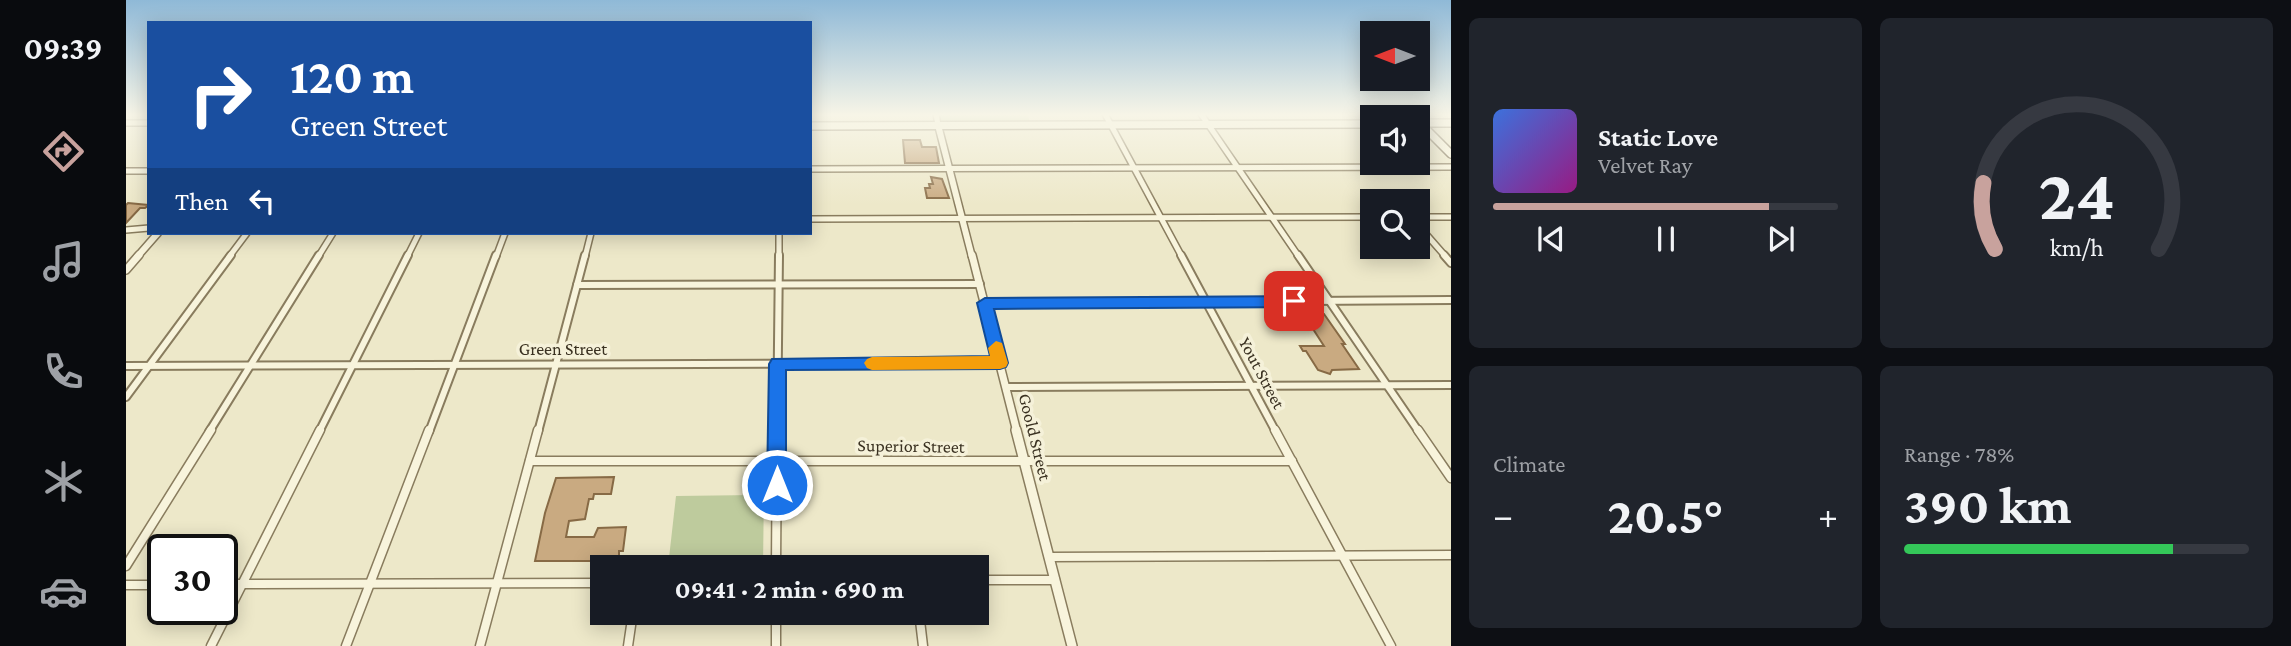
<!DOCTYPE html>
<meta charset="utf-8">
<style>
body{margin:0;font-family:"Crimson Pro",serif;background:#20242c;color:#f1f3f6;height:100vh;display:flex;flex-direction:column;font-size:26px;white-space:nowrap}
*{box-sizing:border-box;margin:0}
p{font-size:23px;color:#9ea1a6}
.icon{flex:none;width:38px;height:38px;fill:none;stroke:currentColor;stroke-width:2;stroke-linecap:round;stroke-linejoin:round}
.map{position:relative;flex:1;overflow:hidden}
.drawer{display:flex;flex-direction:column;gap:18px;padding:18px;background:#0d0f14;width:840px}
.drawer>*{flex:none}
.top-card{position:absolute;left:21px;top:21px;width:665px;height:214px;border-radius:0px;box-shadow:0 4px 18px #0003;background:#1a4fa0;color:#fff;overflow:hidden}
.needle{width:46px;rotate:270deg}
.fabs{position:absolute;left:1234px;top:21px;display:grid;gap:14px}
.fabs a{display:grid;place-items:center;width:70px;height:70px;border-radius:0px;background:#171b24;box-shadow:0 4px 18px #0003;font-size:35px}
.speed{position:absolute;left:21px;top:534px;display:flex;gap:14px;font-size:35px;font-weight:700;text-align:center}
.speed>*{display:grid;place-content:center;width:91px;height:91px;border-radius:50%;background:#171b24;box-shadow:0 4px 18px #0003;line-height:1}
.speed .limit{border:4px solid #111;border-radius:10px;background:#fff;color:#111}
.pin{position:absolute;display:grid;place-items:center;width:60px;height:60px;color:#fff;margin:-30px;border-radius:14px;box-shadow:0 4px 10px #0006}
.me{position:absolute;width:77px;margin:-38px;rotate:0deg;stroke-linejoin:round;filter:drop-shadow(0 0 5px #0008)}
.turn{display:flex;align-items:center;gap:24px;height:147px;padding:0 28px;font-size:32px}
.turn .icon{width:91px;height:91px;stroke-width:2.5}
.turn b{display:block;font-size:49px;line-height:60px}
.then{display:flex;align-items:center;height:66px;padding:0 28px;background:#0003;gap:14px;font-size:26px}
.big{font-size:52px;font-weight:700;line-height:1.1}
.drawer .tile{flex:1;display:flex;flex-direction:column;justify-content:center;gap:10px;min-width:0;padding:0 24px;border-radius:10px;background:#20242c}
.drawer .dial{align-items:center;gap:0}
.dial svg{height:182px;overflow:visible;fill:none;stroke:#363941;stroke-width:7;stroke-linecap:round;text-anchor:middle}
.dial text{fill:#f1f3f6;stroke:none}
.song{display:flex;align-items:center;gap:21px}
.cover{width:84px;height:84px;border-radius:10px;background:linear-gradient(135deg,hsl(220 70% 55%),hsl(310 70% 35%))}
.played{height:7px;border-radius:4px;background:linear-gradient(90deg,#c8a29d 80%,#363941 80%)}
.keys{display:flex;justify-content:space-around;direction:ltr}
.heat{display:flex;justify-content:space-between;align-items:center;font-size:38px;direction:ltr}
.charge{height:10px;border-radius:5px;background:linear-gradient(90deg,#34c759 78%,#363941 0)}
.drawer .tiles{flex:1;display:grid;gap:18px;grid-template-columns:repeat(2,1fr)}
.trip{position:absolute;left:464px;top:555px;width:399px;height:70px;border-radius:0px;background:#171b24;box-shadow:0 4px 18px #0003;font-weight:700;line-height:70px;text-align:center}
main{display:flex;flex:1;min-height:0}
.tab-bar{display:flex;flex-direction:column;width:126px;justify-content:space-around;align-items:center;background:#090b0e;color:#9ea1a6}
.tab-bar .icon{width:49px;height:49px}
.tab-bar .current{color:#c8a29d}
.tab-bar b{font-size:32px;color:#f1f3f6}
.map>svg:first-child{display:block}
</style>
<main>
<nav class="tab-bar">
<b>09:39</b>
<svg class="icon current" aria-label="directions" viewBox="0 0 24 24"><path d="M12 3l9 9-9 9-9-9zM9 14v-3h6M13 9l2 2-2 2"/></svg>
<svg class="icon" aria-label="music" viewBox="0 0 24 24"><path d="M9 18V5l10-2v13"/><circle cx="6" cy="18" r="3"/><circle cx="16" cy="16" r="3"/></svg>
<svg class="icon" aria-label="phone" viewBox="0 0 24 24"><path d="M5 4h4l2 5-3 2q2 4 5 5l2-3 5 2v4C11 20 4 13 5 4z"/></svg>
<svg class="icon" aria-label="climate" viewBox="0 0 24 24"><path d="M12 3v18M4 7l16 10M4 17L20 7"/></svg>
<svg class="icon" aria-label="car" viewBox="0 0 24 24"><path d="M5 17H2v-5l4-1 3-4h7l3 4 3 1v5h-3M9 17h6M6 11h13"/><circle cx="7" cy="17" r="2"/><circle cx="17" cy="17" r="2"/></svg>
</nav>
<div class="map">
<svg width="1325" height="646" viewBox="0 0 1325 646">
<rect width="100%" height="100%" fill="#ede8c9"/>
<!-- green -->
<g fill="#becb9d">
<path d="M810 114H901L905 125H812Z"/>
<path d="M629 485 638 486 637 567H542L550 496 628 495Z"/>
</g>
<!-- building -->
<g fill="#c9aa81" stroke="#876a45" stroke-width="2">
<path d="M777 140H794L796 147H810L813 163H779Z"/>
<path d="M805 177 816 179 823 198H801L799 188H804L803 184H807Z"/>
<path d="M2 203 23 205 19 208H14L0 223V205Z"/>
<path d="M1198 314 1219 344H1216L1233 369 1206 370 1204 374 1192 370 1180 351H1177L1174 346H1198L1187 329H1176L1172 323H1185L1180 315Z"/>
<path d="M488 477 485 494H468L467 499H463L459 519 443 521 440 537H468L472 528 500 527 497 551H493V556H483L482 561H409L419 513 430 478Z"/>
</g>
<g fill="none" stroke-linecap="round" stroke-linejoin="round">
<!-- minor-far2 casing -->
<g stroke="#897c5e" stroke-width="8">
<g id="minor-far2">
<path d="M810 114 812 125"/>
<path d="M979 114 1056 257"/>
<path d="M1075 114 1173 257"/>
<path d="M1284 114 1287 117"/>
<path d="M0 123H23"/>
<path d="M684 169 1325 167"/>
<path d="M0 171H23"/>
<path d="M1292 217H1325"/>
<path d="M684 219 1246 217"/>
<path d="M1292 225 1320 257"/>
<path d="M0 230 23 228"/>
<path d="M103 257 121 233"/>
<path d="M192 257 207 233"/>
<path d="M281 257 293 233"/>
<path d="M370 257 379 233"/>
<path d="M459 257 465 233"/>
<path d="M653 257V233"/>
</g>
</g>
<!-- minor-far1 casing -->
<g stroke="#897c5e" stroke-width="10">
<g id="minor-far1">
<path d="M1055 255 1150 432"/>
<path d="M1172 255 1293 432"/>
<path d="M1318 255 1325 263"/>
<path d="M451 285 854 284"/>
<path d="M859 303 1325 300"/>
<path d="M0 366 874 363"/>
<path d="M880 387 1325 385"/>
<path d="M0 397 105 255"/>
<path d="M83 432 193 255"/>
<path d="M193 432 282 255"/>
<path d="M303 432 370 255"/>
<path d="M412 432 459 255"/>
<path d="M651 432 653 255"/>
</g>
</g>
<!-- minor casing -->
<g stroke="#897c5e" stroke-width="11">
<g id="minor">
<path d="M1149 430 1265 646"/>
<path d="M1292 430 1325 478"/>
<path d="M404 461H1166"/>
<path d="M923 557 1325 555"/>
<path d="M0 566 85 430"/>
<path d="M650 567 651 430"/>
<path d="M850 580H929"/>
<path d="M96 584 476 583"/>
<path d="M0 585H37"/>
<path d="M650 612V646"/>
<path d="M793 612 797 646"/>
<path d="M85 646 194 430"/>
<path d="M220 646 303 430"/>
<path d="M354 646 412 430"/>
<path d="M502 646 507 612"/>
</g>
</g>
<!-- tertiary-far2 casing -->
<g stroke="#897c5e" stroke-width="9">
<g id="tertiary-far2">
<path d="M812 125 846 257"/>
<path d="M11 257 32 233"/>
</g>
</g>
<!-- tertiary-far1 casing -->
<g stroke="#897c5e" stroke-width="10">
<g id="tertiary-far1">
<path d="M846 255 891 432"/>
<path d="M0 270 13 255"/>
</g>
</g>
<!-- tertiary casing -->
<g stroke="#897c5e" stroke-width="12">
<path id="tertiary" d="M890 430 946 646"/>
</g>
<!-- secondary casing -->
<g stroke="#6b5d41" stroke-width="10">
<g id="secondary">
<path d="M1293 123H1325"/>
<path d="M1294 123 1325 154"/>
<path d="M684 126 1246 124"/>
</g>
</g>
<!-- minor-far2 -->
<use href="#minor-far2" stroke="#f8f4dc" stroke-width="5"/>
<!-- minor-far1 -->
<use href="#minor-far1" stroke="#f8f4dc" stroke-width="6"/>
<!-- minor -->
<use href="#minor" stroke="#f8f4dc" stroke-width="8"/>
<!-- tertiary-far2 -->
<use href="#tertiary-far2" stroke="#f8f4dc" stroke-width="6"/>
<!-- tertiary-far1 -->
<use href="#tertiary-far1" stroke="#f8f4dc" stroke-width="7"/>
<!-- tertiary -->
<use href="#tertiary" stroke="#f8f4dc" stroke-width="9"/>
<!-- secondary -->
<use href="#secondary" stroke="#f8f4dc" stroke-width="7"/>
</g>
<!-- sky -->
<linearGradient id="sky" x2="0" y2="1"><stop stop-color="#8fb9d7"/><stop offset="0.56" stop-color="#f7f5e7"/><stop offset="1" stop-color="#f7f5e7" stop-opacity="0"/></linearGradient>
<rect width="1325" height="205" fill="url(#sky)"/>
<!-- route -->
<path fill="#1a73e8" stroke="#114b97" stroke-width="2" d="M1168 296 1175 301 1168 307 868 309 882 363 880 367 874 369 660 370V485L658 491 651 493 644 491 641 485 643 364 646 359 864 356 851 303 859 298Z"/>
<!-- slow -->
<path fill="#f59e0b" d="M870 341 876 343 882 363 880 367 874 369 746 370 741 368 738 363 741 359 746 357 864 356 862 348Z"/>
<g text-anchor="middle" dominant-baseline="central" stroke-width="7" stroke-linejoin="round" paint-order="stroke">
<!-- street labels -->
<g font-size="18" fill="#3a3121" stroke="#f5f1d9">
<text x="437" y="349">Green Street</text>
<text transform="translate(1136 373) rotate(62)">Yout Street</text>
<text transform="translate(909 437) rotate(76)">Goold Street</text>
<text transform="translate(785 446) rotate(1)">Superior Street</text>
</g>
</g>
</svg>
<div class="fabs">
<a><svg class="needle" viewBox="-14 -14 28 28"><path d="M0-13l5 13h-10z" fill="#e53935"/><path d="M0 13l5-13h-10z" fill="#9ea1a6"/></svg></a>
<a><svg class="icon" aria-label="sound" viewBox="0 0 24 24"><path d="M4 9h4l5-4v14l-5-4H4zM17 9q2 3 0 6"/></svg></a>
<a><svg class="icon" aria-label="search" viewBox="0 0 24 24"><circle cx="10" cy="10" r="6"/><path d="M15 15l6 6"/></svg></a>
</div>
<div class="speed"><div class="limit">30</div></div>
<div class="pin" style="left:1168px;top:301px;background:#d93025"><svg class="icon" aria-label="arrive" viewBox="0 0 24 24"><path d="M6 21V4h12l-3 4 3 4H6"/></svg></div>
<svg class="me" style="left:651px;top:485px" viewBox="-20 -20 40 40"><circle r="17" fill="#1a73e8" stroke="#fff" stroke-width="3"/><path d="M0-11L8 9 0 5-8 9z" fill="#fff"/></svg>
<div class="trip">09:41 · 2 min · 690 m</div>
<div class="top-card">
<div class="turn"><svg class="icon" aria-label="right" viewBox="0 0 24 24"><path d="M7 20v-9h11M14 6l5 5-5 5"/></svg><div><b>120 m</b>Green Street</div></div>
<div class="then">Then<svg class="icon" aria-label="left" viewBox="0 0 24 24"><path d="M17 20v-9H6M10 6l-5 5 5 5"/></svg></div>
</div>
</div>
<section class="drawer">
<div class="tiles">
<div class="tile">
<div class="song"><i class="cover"></i><div><b>Static Love</b><p>Velvet Ray</p></div></div>
<div class="played"></div>
<div class="keys"><svg class="icon" aria-label="previous" viewBox="0 0 24 24"><path d="M18 5L8 12l10 7zM5 5v14"/></svg><svg class="icon" aria-label="pause" viewBox="0 0 24 24"><path d="M8 5v14M16 5v14"/></svg><svg class="icon" aria-label="next" viewBox="0 0 24 24"><path d="M6 5l10 7-10 7zM19 5v14"/></svg></div>
</div>
<div class="tile dial"><svg viewBox="0 0 100 80">
<path d="M14 69A42 42 0 1 1 86 69"/>
<path d="M14 69A42 42 0 0 1 9 40" stroke="#c8a29d"/>
<text x="50" y="56" font-size="32" font-weight="700">24</text>
<text x="50" y="72" font-size="11">km/h</text>
</svg></div>
<div class="tile"><p>Climate</p>
<div class="heat"><a>−</a><b class="big">20.5°</b><a>+</a></div>
</div>
<div class="tile"><p>Range · 78%</p><b class="big">390 km</b><div class="charge"></div></div>
</div>
</section>
</main>
